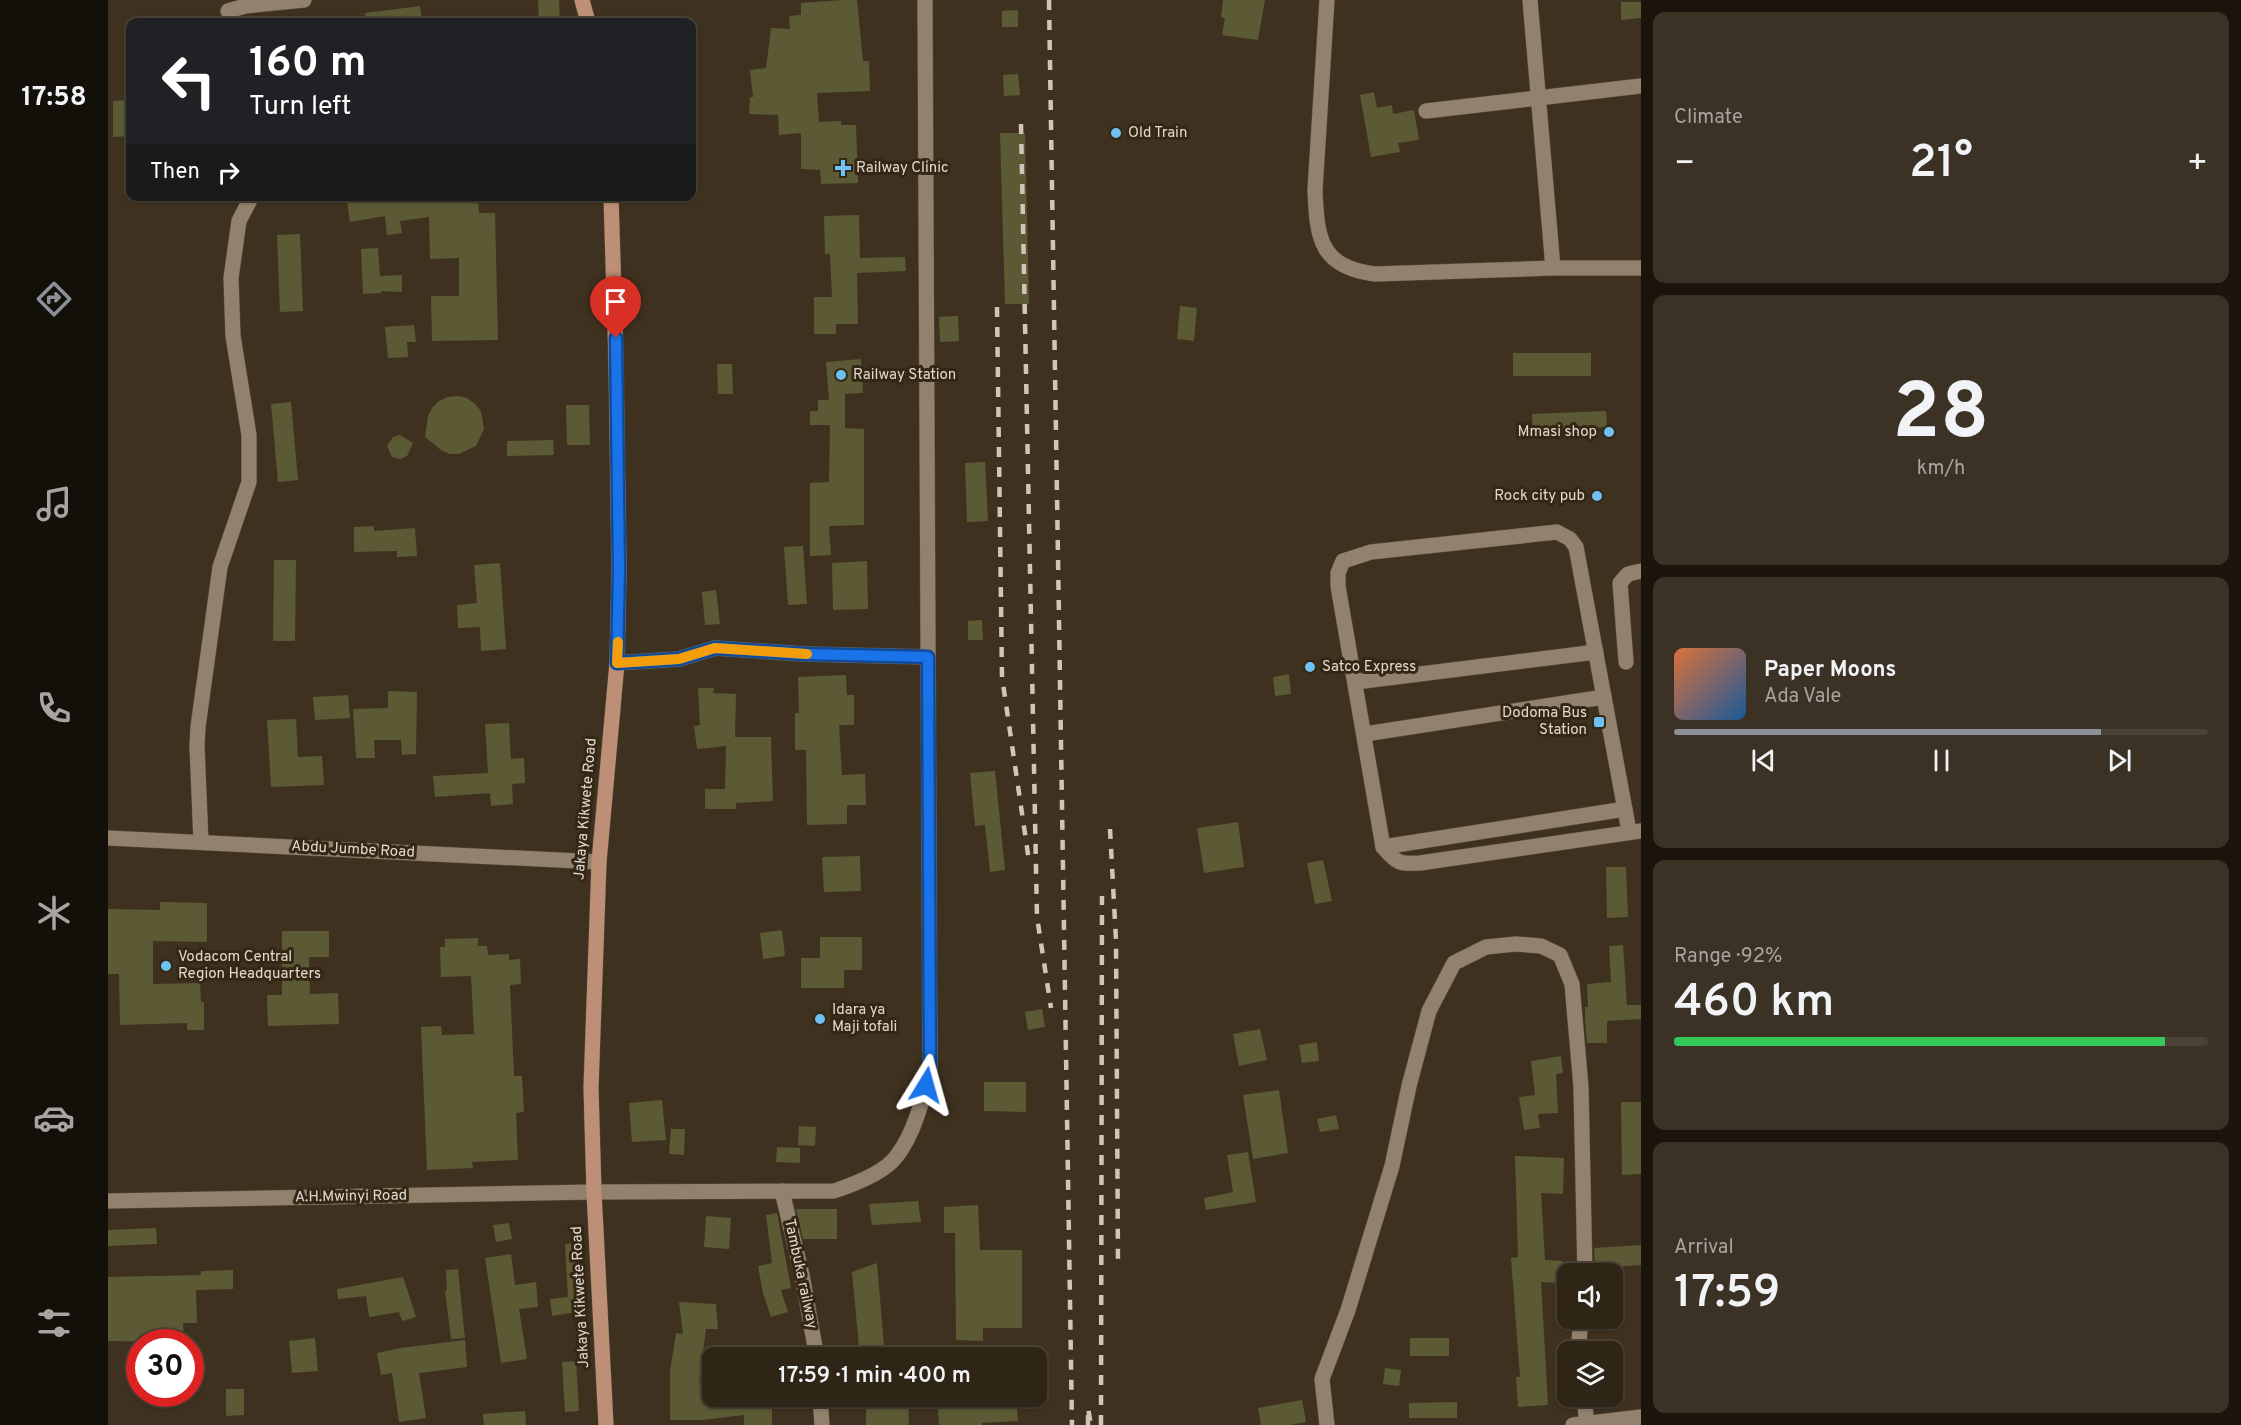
<!DOCTYPE html>
<meta charset="utf-8">
<style>
body{margin:0;font-family:Overpass,sans-serif;background:#3b3124;color:#f1f3f6;height:100vh;display:flex;flex-direction:column;font-size:22px;white-space:nowrap}
*{box-sizing:border-box;margin:0}
p{font-size:20px;color:#a7a5a1}
.icon{flex:none;width:33px;height:33px;fill:none;stroke:currentColor;stroke-width:2;stroke-linecap:round;stroke-linejoin:round}
.map{position:relative;flex:1;overflow:hidden}
.drawer{display:flex;flex-direction:column;gap:12px;padding:12px;background:#1a140d;width:600px}
.drawer>*{flex:none}
.guide{position:absolute;left:18px;top:18px;width:570px;height:183px;border-radius:12px;box-shadow:0 2px 4px #0004,0 0 0 2px #4a4236;background:#202124;color:#fff;overflow:hidden}
.tools{position:absolute;left:1449px;top:1263px;display:grid;gap:12px}
.tools a{display:grid;place-items:center;width:66px;height:66px;border-radius:12px;background:#2f2517;box-shadow:0 2px 4px #0004,0 0 0 2px #4a4236;font-size:30px}
.speed{position:absolute;left:18px;top:1329px;display:flex;gap:12px;font-size:30px;font-weight:700;text-align:center}
.speed>*{display:grid;place-content:center;width:78px;height:78px;border-radius:50%;background:#2f2517;box-shadow:0 2px 4px #0004,0 0 0 2px #4a4236;line-height:1}
.speed .limit{border:9px solid #d22;background:#fff;color:#111}
.pin{position:absolute;display:grid;place-items:center;width:51px;height:51px;color:#fff;margin:-62px -26px;border-radius:50% 50% 50% 0;rotate:-45deg;box-shadow:0 0 6px #0007}
.pin .icon{rotate:45deg}
.me{position:absolute;width:66px;margin:-33px;rotate:8deg;stroke-linejoin:round;filter:drop-shadow(0 0 4px #0008)}
.turn{display:flex;align-items:center;gap:21px;height:126px;padding:0 24px;font-size:27px}
.turn .icon{width:78px;height:78px;stroke-width:2.5}
.turn b{display:block;font-size:42px;line-height:51px}
.then{display:flex;align-items:center;height:57px;padding:0 24px;background:#0003;gap:12px;font-size:22px}
.big{font-size:45px;font-weight:600;line-height:1.1}
.drawer .card{flex:1;display:flex;flex-direction:column;justify-content:center;gap:9px;min-width:0;padding:0 21px;border-radius:12px;background:#3b3124}
.drawer .dial{align-items:center;gap:0}
.dial b{font-size:78px;line-height:1}
.song{display:flex;align-items:center;gap:18px}
.cover{width:72px;height:72px;border-radius:9px;background:linear-gradient(135deg,hsl(20 70% 55%),hsl(210 70% 35%))}
.played{height:6px;border-radius:3px;background:linear-gradient(90deg,#8c9099 80%,#4a4236 80%)}
.keys{display:flex;justify-content:space-around;direction:ltr}
.heat{display:flex;justify-content:space-between;align-items:center;font-size:33px;direction:ltr}
.charge{height:9px;border-radius:4px;background:linear-gradient(90deg,#34c759 92%,#4a4236 0)}
.trip{position:absolute;left:594px;top:1347px;width:345px;height:60px;border-radius:12px;background:#2f2517;box-shadow:0 2px 4px #0004,0 0 0 2px #4a4236;font-weight:600;line-height:60px;text-align:center}
main{display:flex;flex:1;min-height:0}
.dock{display:flex;flex-direction:column;width:108px;justify-content:space-around;align-items:center;background:#130f09;color:#a7a5a1}
.dock .icon{width:42px;height:42px}
.dock .on{color:#8c9099}
.dock b{font-size:27px;color:#f1f3f6}
.map>svg:first-child{display:block}
</style>
<main>
<nav class="dock">
<b>17:58</b>
<svg class="icon on" aria-label="directions" viewBox="0 0 24 24"><path d="M12 3l9 9-9 9-9-9zM9 14v-3h6M13 9l2 2-2 2"/></svg>
<svg class="icon" aria-label="music" viewBox="0 0 24 24"><path d="M9 18V5l10-2v13"/><circle cx="6" cy="18" r="3"/><circle cx="16" cy="16" r="3"/></svg>
<svg class="icon" aria-label="phone" viewBox="0 0 24 24"><path d="M5 4h4l2 5-3 2q2 4 5 5l2-3 5 2v4C11 20 4 13 5 4z"/></svg>
<svg class="icon" aria-label="climate" viewBox="0 0 24 24"><path d="M12 3v18M4 7l16 10M4 17L20 7"/></svg>
<svg class="icon" aria-label="car" viewBox="0 0 24 24"><path d="M5 17H2v-5l4-1 3-4h7l3 4 3 1v5h-3M9 17h6M6 11h13"/><circle cx="7" cy="17" r="2"/><circle cx="17" cy="17" r="2"/></svg>
<svg class="icon" aria-label="filters" viewBox="0 0 24 24"><path d="M4 7h16M4 17h16"/><circle cx="9" cy="7" r="2"/><circle cx="15" cy="17" r="2"/></svg>
</nav>
<div class="map">
<svg width="1533" height="1425" viewBox="0 0 1533 1425">
<rect width="100%" height="100%" fill="#3f311f"/>
<!-- building -->
<g fill="#5b5a35">
<path d="M430 0H451L452 22H431Z"/>
<path d="M734 0H749L755 61H761L762 91 709 93 711 122 733 121V125H748L750 183 713 184 712 170 693 169V133L671 135 670 115 641 114 642 97H645L642 70 658 68 663 28 682 29 681 16 693 15V3Z"/>
<path d="M1115 0H1157L1150 40 1114 35 1117 18 1113 17Z"/>
<path d="M1513 2H1533V18L1513 20Z"/>
<path d="M312 6 314 22H258L257 13Z"/>
<path d="M910 10V27H894V11Z"/>
<path d="M910 74 912 95 896 96 895 75Z"/>
<path d="M1266 92 1269 108 1284 105 1285 114 1306 110 1311 140 1290 143 1292 152 1263 157 1252 95Z"/>
<path d="M20 100 21 136 5 137V101Z"/>
<path d="M892 133H917L921 304H897Z"/>
<path d="M238 196H370L371 213H387L390 340 324 341 323 296H351V258L322 259 321 217 292 221 294 233 279 235 277 216 242 222Z"/>
<path d="M751 215 752 258 797 257 798 271 749 273 750 324H728V334H706V297H724L722 254H717L716 216Z"/>
<path d="M192 234 195 311 172 312 169 235Z"/>
<path d="M270 248 272 276 294 275V292L273 291V293L255 294 253 249Z"/>
<path d="M1072 306 1089 308 1086 341 1069 339Z"/>
<path d="M850 316 851 341 832 342 831 317Z"/>
<path d="M306 325 308 342H299L300 357 280 358 277 327Z"/>
<rect x="1405" y="353" width="78" height="23"/>
<path d="M753 359 755 393 737 394V428L756 429V525L721 526 723 555 702 556V483L721 482 722 425H702V411H710V400H721L718 362Z"/>
<path d="M609 364H624L625 394H610Z"/>
<path d="M350 396 359 398 367 404 373 411 376 429 368 446 351 454H342L333 450 317 437 320 416 324 408 331 401 340 397Z"/>
<path d="M183 402 190 480 170 482 163 404Z"/>
<path d="M458 405H481L482 445H459Z"/>
<path d="M1498 411 1499 427 1425 431 1424 414Z"/>
<path d="M292 435 305 443 299 456 292 459 284 457 279 446 285 437Z"/>
<path d="M445 440 446 455 399 456V441Z"/>
<path d="M877 462 880 521 859 522 857 463Z"/>
<path d="M266 526V531L307 528 309 556 289 557V551L246 552V527Z"/>
<path d="M695 546 699 604 680 605 676 547Z"/>
<path d="M166 560H188L187 641H165Z"/>
<path d="M759 561 760 609 725 610 724 563Z"/>
<path d="M392 563 398 649 373 651 372 627 350 628 349 605 369 603 366 565Z"/>
<path d="M608 590 612 624 597 625 594 592Z"/>
<path d="M874 620 875 640H860V621Z"/>
<path d="M1181 674 1183 694 1167 696 1165 677Z"/>
<path d="M738 675 739 695H746V725H731L734 775 757 774 758 805H739V824L699 825 698 750H687V713H691L690 677Z"/>
<path d="M590 688H606L605 693 628 694 627 737H663L665 801 628 803V809H597V789H617L618 746 589 749 586 726 592 725Z"/>
<path d="M280 691 309 692 308 754 294 755 293 740H266L267 758H248L245 709 280 708Z"/>
<path d="M240 695 242 718 207 720 205 697Z"/>
<path d="M188 719 190 757 214 756 216 785 163 787 159 720Z"/>
<path d="M401 723 403 759 416 758 417 783 404 784 405 804 383 806 382 793 327 797 325 776 380 773 377 724Z"/>
<path d="M887 771 897 870 882 872 877 825 867 826 862 773Z"/>
<path d="M1130 822 1136 867 1096 873 1089 828Z"/>
<path d="M752 856 753 891 716 892 714 857Z"/>
<path d="M1215 860 1224 901 1207 904 1199 863Z"/>
<path d="M1498 867H1518L1520 917 1499 918Z"/>
<path d="M52 902 99 903V942L45 941V984L92 983 93 1002H96V1030H79V1023L12 1025 11 974H0V909L52 910Z"/>
<path d="M674 930 677 956 655 959 652 933Z"/>
<path d="M174 931H221V957H201L202 994 230 993 231 1024 160 1026 159 995H174Z"/>
<path d="M712 937H754V970H736V988H693V958H712Z"/>
<path d="M370 938V946H379L380 955 401 954V960L412 959 413 984 402 985 406 1076H414L416 1112 408 1113 410 1160 364 1162 365 1168 319 1170 313 1027 333 1026 334 1035 366 1034 363 976 333 977 332 947H337V939Z"/>
<path d="M1515 945 1519 1005H1533V1019L1499 1021V1043H1479L1477 1018V1007H1480L1479 984 1503 982 1501 946Z"/>
<path d="M934 1009 937 1027 920 1030 917 1012Z"/>
<path d="M1152 1029 1159 1060 1131 1066 1125 1034Z"/>
<path d="M1209 1042 1211 1061 1194 1063 1191 1045Z"/>
<path d="M1453 1056 1455 1073 1448 1074 1450 1113 1430 1114 1432 1128 1416 1130 1411 1097 1427 1095 1423 1061Z"/>
<path d="M876 1082H918V1112L876 1111Z"/>
<path d="M1171 1090 1180 1153 1145 1159 1135 1095Z"/>
<path d="M554 1100 558 1140 524 1142 521 1103Z"/>
<path d="M1513 1102H1533V1174L1514 1175Z"/>
<path d="M1228 1115 1231 1129 1212 1132 1209 1119Z"/>
<path d="M691 1126 708 1127 707 1146 690 1145Z"/>
<path d="M563 1129H577L576 1155 561 1154Z"/>
<path d="M669 1147 692 1148V1163L668 1162Z"/>
<path d="M1140 1152 1148 1202 1098 1210 1096 1198 1125 1192 1119 1155Z"/>
<path d="M1407 1156 1456 1158 1455 1194 1433 1193 1437 1260 1455 1261V1283L1433 1282 1440 1405 1410 1407 1408 1377H1412L1403 1258 1410 1257Z"/>
<path d="M810 1201 813 1222 764 1225 761 1204Z"/>
<path d="M870 1205 872 1250H914V1328H875V1341L848 1340 847 1233H836V1207Z"/>
<path d="M688 1209H729V1239H695Z"/>
<path d="M669 1213 683 1288 673 1290 680 1312 663 1317 655 1293 650 1266 664 1263 658 1215Z"/>
<path d="M598 1216 623 1218 621 1249 596 1247Z"/>
<path d="M401 1223 404 1239 388 1242 385 1225Z"/>
<path d="M48 1228 49 1244 0 1246V1230Z"/>
<path d="M471 1243 475 1311 444 1316 442 1299 460 1297 457 1244Z"/>
<path d="M1533 1245V1265L1487 1268 1486 1248Z"/>
<path d="M403 1254 407 1285 428 1282 430 1307 411 1309 419 1359 393 1363 377 1258Z"/>
<path d="M769 1263 777 1358H752L744 1272Z"/>
<path d="M350 1269 357 1338 343 1339 337 1291 339 1290 338 1270Z"/>
<path d="M125 1270V1289L88 1290 89 1323H75L76 1342 0 1341V1277L93 1275V1271Z"/>
<path d="M295 1277 308 1317 294 1321 291 1312 261 1317 258 1296 230 1299 229 1289Z"/>
<path d="M571 1302 608 1304 610 1329H598L591 1383H594V1402L664 1404V1425H636V1415L594 1420H562V1371L568 1333 575 1334Z"/>
<path d="M207 1338 210 1371 184 1373 181 1341Z"/>
<rect x="1302" y="1338" width="39" height="18"/>
<path d="M357 1340 359 1367 311 1373 318 1418 291 1422 284 1373 273 1375 269 1353 292 1348Z"/>
<path d="M468 1361 471 1411 457 1412 454 1362Z"/>
<path d="M1277 1368 1293 1370 1291 1386 1275 1384Z"/>
<path d="M118 1389H136V1415L118 1416Z"/>
<path d="M758 1396H800L801 1425H758Z"/>
<path d="M829 1396H871L872 1409 909 1407 910 1421 874 1423V1425H831Z"/>
<path d="M1194 1400 1198 1422 1182 1425H1153L1150 1408Z"/>
<path d="M1349 1402V1418H1301V1403Z"/>
<path d="M417 1411 418 1425H376L375 1414Z"/>
</g>
<g fill="none" stroke-linecap="round" stroke-linejoin="round">
<!-- minor casing -->
<g stroke="#5a4f3f" stroke-width="16">
<g id="minor">
<path d="M1219 0 1207 190C1209 239 1212 267 1267 274L1445 268H1533"/>
<path d="M1422 0 1445 268"/>
<path d="M120 11 137 6 196 0"/>
<path d="M1318 111 1533 86"/>
<path d="M1518 662 1512 583 1520 574 1533 571"/>
<path d="M509 663 571 659 607 648 697 654 820 657"/>
<path d="M1248 682 1488 652"/>
<path d="M1257 734 1496 697"/>
<path d="M1521 831 1468 547 1462 539 1449 532 1263 552 1235 561 1230 573V586L1275 847C1289 864 1292 864 1312 863L1533 831"/>
<path d="M0 838 491 862"/>
<path d="M93 842 89 746 90 727 112 567 141 482V435L125 336 123 278 131 221 144 196"/>
<path d="M1275 847 1517 809"/>
<path d="M674 1191 694 1275 709 1358"/>
<path d="M0 1201 486 1192 726 1191C744 1185 776 1173 788 1157 807 1133 815 1098 822 1069L817 0"/>
<path d="M1470 1352 1473 1318"/>
<path d="M712 1396 714 1425"/>
<path d="M1476 1396 1479 1425"/>
<path d="M1219 1425 1214 1379 1240 1310 1284 1166 1301 1086 1321 1011 1346 963 1378 947 1408 944 1433 946 1452 955 1464 984 1473 1087 1477 1274"/>
<path d="M1465 1425 1533 1417"/>
</g>
</g>
<!-- major casing -->
<g stroke="#5a4f3f" stroke-width="16">
<g id="major">
<path d="M474 0 480 22"/>
<path d="M498 1425 486 1192 483 1088 491 862 509 663 511 570 508 362 503 196"/>
</g>
</g>
<!-- minor -->
<use href="#minor" stroke="#91816d" stroke-width="15"/>
<!-- major -->
<use href="#major" stroke="#be8f77" stroke-width="15"/>
<!-- rail -->
<g stroke="#cfc5b9" stroke-width="4.5" stroke-dasharray="10 10" stroke-linecap="butt">
<path d="M941 0 964 1425"/>
<path d="M913 124 929 917 943 1008"/>
<path d="M889 307 894 677 921 861"/>
<path d="M1002 829 1008 940 1010 1264"/>
<path d="M980 1425V1408L983 1425"/>
<path d="M993 1425 994 896"/>
</g>
</g>
<g fill="none" stroke-linecap="round" stroke-linejoin="round">
<!-- route casing -->
<g stroke="#114b97" stroke-width="15">
<path id="route" d="M508 338 511 570 509 663 571 659 607 648 697 654 820 657 822 1069 818 1085"/>
</g>
<!-- route -->
<use href="#route" stroke="#1a73e8" stroke-width="10"/>
<!-- slow -->
<path stroke="#f59e0b" stroke-width="10" d="M510 642 509 663 571 659 607 648 699 654"/>
</g>
<!-- markers -->
<g fill="#6dc2f3" stroke="#342715" stroke-width="2">
<circle cx="1008" cy="133" r="6"/>
<path d="M732 159h6v6h6v6h-6v6h-6v-6h-6v-6h6z"/>
<circle cx="733" cy="375" r="6"/>
<circle cx="1501" cy="432" r="6"/>
<circle cx="1489" cy="496" r="6"/>
<circle cx="1202" cy="667" r="6"/>
<rect x="1485" y="716" width="12" height="12" rx="3"/>
<circle cx="58" cy="966" r="6"/>
<circle cx="712" cy="1019" r="6"/>
</g>
<g text-anchor="middle" dominant-baseline="central" stroke-width="6" stroke-linejoin="round" paint-order="stroke">
<!-- poi labels -->
<g font-size="15" fill="#e2d9ce" stroke="#342715" text-anchor="start">
<text x="1020" y="133">Old Train</text>
<text x="748" y="168">Railway Clinic</text>
<text x="745" y="375">Railway Station</text>
<text x="1489" y="432" text-anchor="end">Mmasi shop</text>
<text x="1477" y="496" text-anchor="end">Rock city pub</text>
<text x="1214" y="667">Satco Express</text>
<text x="1479" y="713" text-anchor="end">Dodoma Bus<tspan x="1479" dy="17">Station</tspan></text>
<text x="70" y="957">Vodacom Central<tspan x="70" dy="17">Region Headquarters</tspan></text>
<text x="724" y="1010">Idara ya<tspan x="724" dy="17">Maji tofali</tspan></text>
</g>
<!-- street labels -->
<g font-size="15" fill="#e2d9ce" stroke="#342715">
<text transform="translate(478 809) rotate(-85)">Jakaya Kikwete Road</text>
<text transform="translate(245 850) rotate(3)">Abdu Jumbe Road</text>
<text transform="translate(243 1197) rotate(-1)">A.H.Mwinyi Road</text>
<text transform="translate(692 1274) rotate(78)">Tambuka railway</text>
<text transform="translate(473 1297) rotate(-93)">Jakaya Kikwete Road</text>
</g>
</g>
</svg>
<div class="tools">
<a><svg class="icon" aria-label="sound" viewBox="0 0 24 24"><path d="M4 9h4l5-4v14l-5-4H4zM17 9q2 3 0 6"/></svg></a>
<a><svg class="icon" aria-label="layers" viewBox="0 0 24 24"><path d="M12 4l9 5-9 5-9-5zM3 14l9 5 9-5"/></svg></a>
</div>
<div class="speed"><div class="limit">30</div></div>
<div class="pin" style="left:508px;top:338px;background:#d93025"><svg class="icon" aria-label="arrive" viewBox="0 0 24 24"><path d="M6 21V4h12l-3 4 3 4H6"/></svg></div>
<svg class="me" style="left:818px;top:1085px" viewBox="-20 -20 40 40"><path d="M0-17L14 15 0 8-14 15z" fill="#1a73e8" stroke="#fff" stroke-width="4"/></svg>
<div class="trip">17:59 · 1 min · 400 m</div>
<div class="guide">
<div class="turn"><svg class="icon" aria-label="left" viewBox="0 0 24 24"><path d="M17 20v-9H6M10 6l-5 5 5 5"/></svg><div><b>160 m</b>Turn left</div></div>
<div class="then">Then<svg class="icon" aria-label="right" viewBox="0 0 24 24"><path d="M7 20v-9h11M14 6l5 5-5 5"/></svg></div>
</div>
</div>
<section class="drawer">
<div class="card"><p>Climate</p>
<div class="heat"><a>−</a><b class="big">21°</b><a>+</a></div>
</div>
<div class="card dial"><b>28</b><p>km/h</p></div>
<div class="card">
<div class="song"><i class="cover"></i><div><b>Paper Moons</b><p>Ada Vale</p></div></div>
<div class="played"></div>
<div class="keys"><svg class="icon" aria-label="previous" viewBox="0 0 24 24"><path d="M18 5L8 12l10 7zM5 5v14"/></svg><svg class="icon" aria-label="pause" viewBox="0 0 24 24"><path d="M8 5v14M16 5v14"/></svg><svg class="icon" aria-label="next" viewBox="0 0 24 24"><path d="M6 5l10 7-10 7zM19 5v14"/></svg></div>
</div>
<div class="card"><p>Range · 92%</p><b class="big">460 km</b><div class="charge"></div></div>
<div class="card"><p>Arrival</p><b class="big">17:59</b></div>
</section>
</main>
